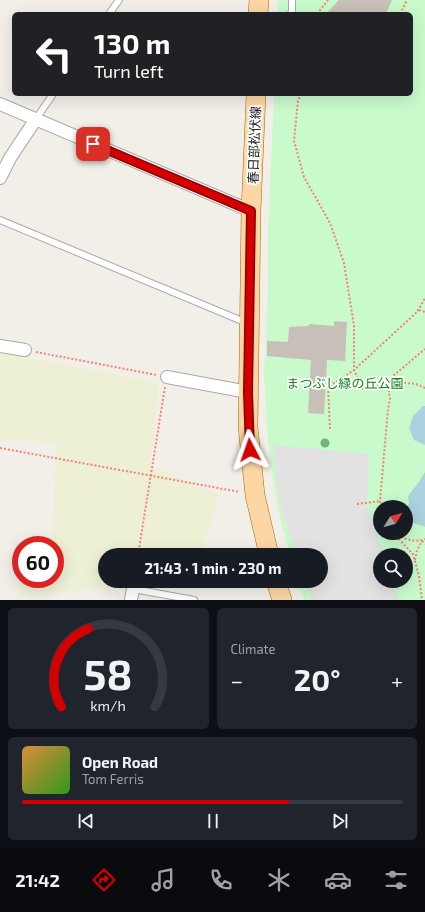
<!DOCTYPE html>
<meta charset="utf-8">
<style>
body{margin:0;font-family:"Exo 2","Noto Sans JP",sans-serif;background:#20242c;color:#f1f3f6;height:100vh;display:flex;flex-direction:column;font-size:15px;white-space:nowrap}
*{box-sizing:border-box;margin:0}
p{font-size:13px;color:#9ea1a6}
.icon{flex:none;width:22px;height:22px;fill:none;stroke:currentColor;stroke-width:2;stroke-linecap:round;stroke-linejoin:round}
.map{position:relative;height:600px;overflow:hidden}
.sheet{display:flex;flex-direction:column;gap:8px;padding:8px;background:#0d0f14;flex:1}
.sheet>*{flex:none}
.top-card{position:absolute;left:12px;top:12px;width:401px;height:84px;border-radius:6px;box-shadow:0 4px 16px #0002;background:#202124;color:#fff;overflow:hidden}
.needle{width:26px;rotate:53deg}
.fabs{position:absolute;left:373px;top:500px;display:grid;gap:8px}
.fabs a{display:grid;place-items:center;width:40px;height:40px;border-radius:50%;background:#171b24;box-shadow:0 4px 16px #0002;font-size:20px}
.speed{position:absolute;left:12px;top:536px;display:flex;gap:8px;font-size:20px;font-weight:700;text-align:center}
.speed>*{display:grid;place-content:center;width:52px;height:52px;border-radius:50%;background:#171b24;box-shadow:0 4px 16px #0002;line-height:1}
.speed .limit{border:6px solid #d22;background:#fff;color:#111}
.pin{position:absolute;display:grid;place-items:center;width:34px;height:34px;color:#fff;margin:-17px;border-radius:8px;box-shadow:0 2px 6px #0006}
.me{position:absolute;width:44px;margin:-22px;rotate:356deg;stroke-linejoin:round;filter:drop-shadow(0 0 3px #0008)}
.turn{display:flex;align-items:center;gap:14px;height:84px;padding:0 16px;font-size:18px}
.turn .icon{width:52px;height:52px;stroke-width:2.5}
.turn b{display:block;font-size:28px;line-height:34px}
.big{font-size:30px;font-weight:700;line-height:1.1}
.sheet .widget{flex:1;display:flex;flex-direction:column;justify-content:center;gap:6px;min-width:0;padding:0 14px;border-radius:6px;background:#20242c}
.sheet .dial{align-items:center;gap:0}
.dial svg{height:104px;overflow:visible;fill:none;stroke:#363941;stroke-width:7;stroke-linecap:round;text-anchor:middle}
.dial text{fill:#f1f3f6;stroke:none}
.song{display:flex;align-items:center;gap:12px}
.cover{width:48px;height:48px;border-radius:6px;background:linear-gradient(135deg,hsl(30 70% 55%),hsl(110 70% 35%))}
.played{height:4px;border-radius:2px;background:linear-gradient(90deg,#d40000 70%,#363941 70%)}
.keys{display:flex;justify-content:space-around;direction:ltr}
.heat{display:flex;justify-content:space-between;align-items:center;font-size:22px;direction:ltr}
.sheet .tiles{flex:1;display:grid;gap:8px;grid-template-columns:1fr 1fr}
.widget:last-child{grid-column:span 2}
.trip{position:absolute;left:98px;top:548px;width:230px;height:40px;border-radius:20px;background:#171b24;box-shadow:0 4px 16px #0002;font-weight:700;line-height:40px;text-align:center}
.tab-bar{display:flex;height:64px;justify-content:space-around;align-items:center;background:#090b0e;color:#9ea1a6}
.tab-bar .icon{width:28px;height:28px}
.tab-bar .on{color:#d40000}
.tab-bar b{font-size:18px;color:#f1f3f6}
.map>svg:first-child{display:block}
</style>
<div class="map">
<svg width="425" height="600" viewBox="0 0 425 600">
<rect width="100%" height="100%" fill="#f2efe9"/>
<!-- farmland -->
<path fill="#eef0d5" d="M0 353 159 383 151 465 219 495 201 555H105V581H193L50 593 19 597 21 579H55V545H52L56 443 0 439Z"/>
<!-- park -->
<path fill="#c8facc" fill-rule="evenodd" d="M278 0H425V600H304L297 581H321V555H290L277 506 268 442 264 374 268 292V233L274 94H411V14H277ZM380 507H406V533H380ZM380 555H406V581H380Z"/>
<!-- parking -->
<path fill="#e2e2e2" d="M273 445 369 454 367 506 384 555H380V581H393L399 600H311L305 581H321V555H296L279 502Z"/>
<!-- water -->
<g fill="#aad3df">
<path d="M423 406H425V445L414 440 409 428 413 416Z"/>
<path d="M425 472V527L406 520V507L409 504 408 496 419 482Z"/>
</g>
<!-- building -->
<g fill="#c7bfb8">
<path d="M339 0H392L386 14H326Z"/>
<path d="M334 321 347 322 345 361 327 360 324 414 308 413 311 360 267 356V341L288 342 289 327 308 326 310 324 334 326Z"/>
</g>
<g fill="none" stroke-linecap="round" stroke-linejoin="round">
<!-- service casing -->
<g stroke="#a9a9a9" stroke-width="8">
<g id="service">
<path d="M109 14 119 0"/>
<path d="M290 14 292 13V0"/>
<path d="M36 119 53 94"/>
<path d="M0 220 247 323"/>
<path d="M133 589 194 600"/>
</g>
</g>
<!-- minor casing -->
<g stroke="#a9a9a9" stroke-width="14">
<g id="minor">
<path d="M0 104 251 211"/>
<path d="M0 178 10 158 36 119"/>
<path d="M0 346 25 350"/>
<path d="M167 377 248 392"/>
<path d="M131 600 133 589"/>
</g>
</g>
<!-- primary casing -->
<g stroke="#a06b00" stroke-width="20">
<g id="primary">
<path d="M258 14 259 0"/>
<path d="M256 94 251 211 248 427 255 495 269 555"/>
<path d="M276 581 282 600"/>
</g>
</g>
<!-- path -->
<g stroke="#fa8072" stroke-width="2" stroke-dasharray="2 2" stroke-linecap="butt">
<path d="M317 14 328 0"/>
<path d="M400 14 407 0"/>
<path d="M302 94 298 100 294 141 304 177 330 223 344 263 354 326V370L363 389 374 388 387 381 425 349"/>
<path d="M419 310 425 312"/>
<path d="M36 352 157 375"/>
<path d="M330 429 328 387 354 370 417 312 425 298"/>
<path d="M0 448 240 492"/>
<path d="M357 504 380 501"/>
<path d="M381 507 380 501 388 409 390 399 387 381 416 384 425 388"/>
<path d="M393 533 413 554 419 576 422 600"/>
<path d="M397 536C406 539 416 543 425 539"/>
<path d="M422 541 425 544"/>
<path d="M138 555 165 387"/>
<path d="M415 560 417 550 422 541"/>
</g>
<!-- service -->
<use href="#service" stroke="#fff" stroke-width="6"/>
<!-- minor -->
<use href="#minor" stroke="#fff" stroke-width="12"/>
<!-- primary -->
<use href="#primary" stroke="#fcd6a4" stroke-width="19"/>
</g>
<!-- trees -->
<circle fill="#74b475" cx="325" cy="443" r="4.5"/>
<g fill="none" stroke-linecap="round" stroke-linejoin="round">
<!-- route casing -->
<g stroke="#8a0000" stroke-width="10">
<path id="route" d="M93 144 251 211 248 392 250 450"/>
</g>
<!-- route -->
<use href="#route" stroke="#d40000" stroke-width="7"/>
</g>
<g text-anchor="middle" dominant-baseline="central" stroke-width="3.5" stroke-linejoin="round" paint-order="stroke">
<!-- street labels -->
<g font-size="13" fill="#222" stroke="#fff">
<text transform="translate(254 145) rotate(-88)">春日部松伏線</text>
</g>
<!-- park labels -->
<g font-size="13" fill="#0c8416" stroke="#fff">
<text x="345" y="383">まつぶし緑の丘公園</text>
</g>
</g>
</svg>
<div class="fabs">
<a><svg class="needle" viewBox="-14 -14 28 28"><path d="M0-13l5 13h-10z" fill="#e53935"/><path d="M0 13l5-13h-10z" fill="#9ea1a6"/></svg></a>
<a><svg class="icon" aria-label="search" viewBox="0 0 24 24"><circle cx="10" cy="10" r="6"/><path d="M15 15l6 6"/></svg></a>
</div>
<div class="speed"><div class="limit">60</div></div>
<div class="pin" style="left:93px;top:144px;background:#d93025"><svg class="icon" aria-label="arrive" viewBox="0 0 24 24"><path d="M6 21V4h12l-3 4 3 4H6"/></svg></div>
<svg class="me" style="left:250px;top:450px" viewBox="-20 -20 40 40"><path d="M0-17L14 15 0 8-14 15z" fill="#d40000" stroke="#fff" stroke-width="4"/></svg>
<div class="trip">21:43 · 1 min · 230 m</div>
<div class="top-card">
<div class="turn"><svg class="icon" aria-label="left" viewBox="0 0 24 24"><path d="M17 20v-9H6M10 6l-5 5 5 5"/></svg><div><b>130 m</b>Turn left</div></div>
</div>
</div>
<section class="sheet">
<div class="tiles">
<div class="widget dial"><svg viewBox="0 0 100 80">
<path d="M14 69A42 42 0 1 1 86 69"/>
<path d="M14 69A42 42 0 0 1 35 9" stroke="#d40000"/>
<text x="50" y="56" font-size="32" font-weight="700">58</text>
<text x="50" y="72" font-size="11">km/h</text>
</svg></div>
<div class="widget"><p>Climate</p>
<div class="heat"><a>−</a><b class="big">20°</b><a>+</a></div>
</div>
<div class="widget">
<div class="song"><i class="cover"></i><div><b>Open Road</b><p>Tom Ferris</p></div></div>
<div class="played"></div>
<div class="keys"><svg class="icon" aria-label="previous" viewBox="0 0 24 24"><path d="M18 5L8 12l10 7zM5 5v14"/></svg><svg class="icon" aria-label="pause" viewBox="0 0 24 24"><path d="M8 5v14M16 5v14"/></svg><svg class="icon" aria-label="next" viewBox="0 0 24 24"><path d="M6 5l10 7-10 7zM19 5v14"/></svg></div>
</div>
</div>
</section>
<nav class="tab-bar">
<b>21:42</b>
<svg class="icon on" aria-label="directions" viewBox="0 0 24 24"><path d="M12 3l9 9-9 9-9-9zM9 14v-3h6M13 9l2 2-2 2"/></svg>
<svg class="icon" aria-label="music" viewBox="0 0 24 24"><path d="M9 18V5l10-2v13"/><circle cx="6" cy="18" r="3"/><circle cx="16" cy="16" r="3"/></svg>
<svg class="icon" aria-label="phone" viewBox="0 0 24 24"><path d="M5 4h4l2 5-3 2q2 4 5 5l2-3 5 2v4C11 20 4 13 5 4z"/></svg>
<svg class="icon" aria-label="climate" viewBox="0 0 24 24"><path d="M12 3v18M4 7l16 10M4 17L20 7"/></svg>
<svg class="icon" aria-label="car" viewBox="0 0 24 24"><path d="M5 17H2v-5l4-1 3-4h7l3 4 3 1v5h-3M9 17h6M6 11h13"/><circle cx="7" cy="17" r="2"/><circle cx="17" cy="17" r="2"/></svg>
<svg class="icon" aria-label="filters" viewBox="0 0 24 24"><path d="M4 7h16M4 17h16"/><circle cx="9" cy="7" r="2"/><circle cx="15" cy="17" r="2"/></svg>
</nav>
